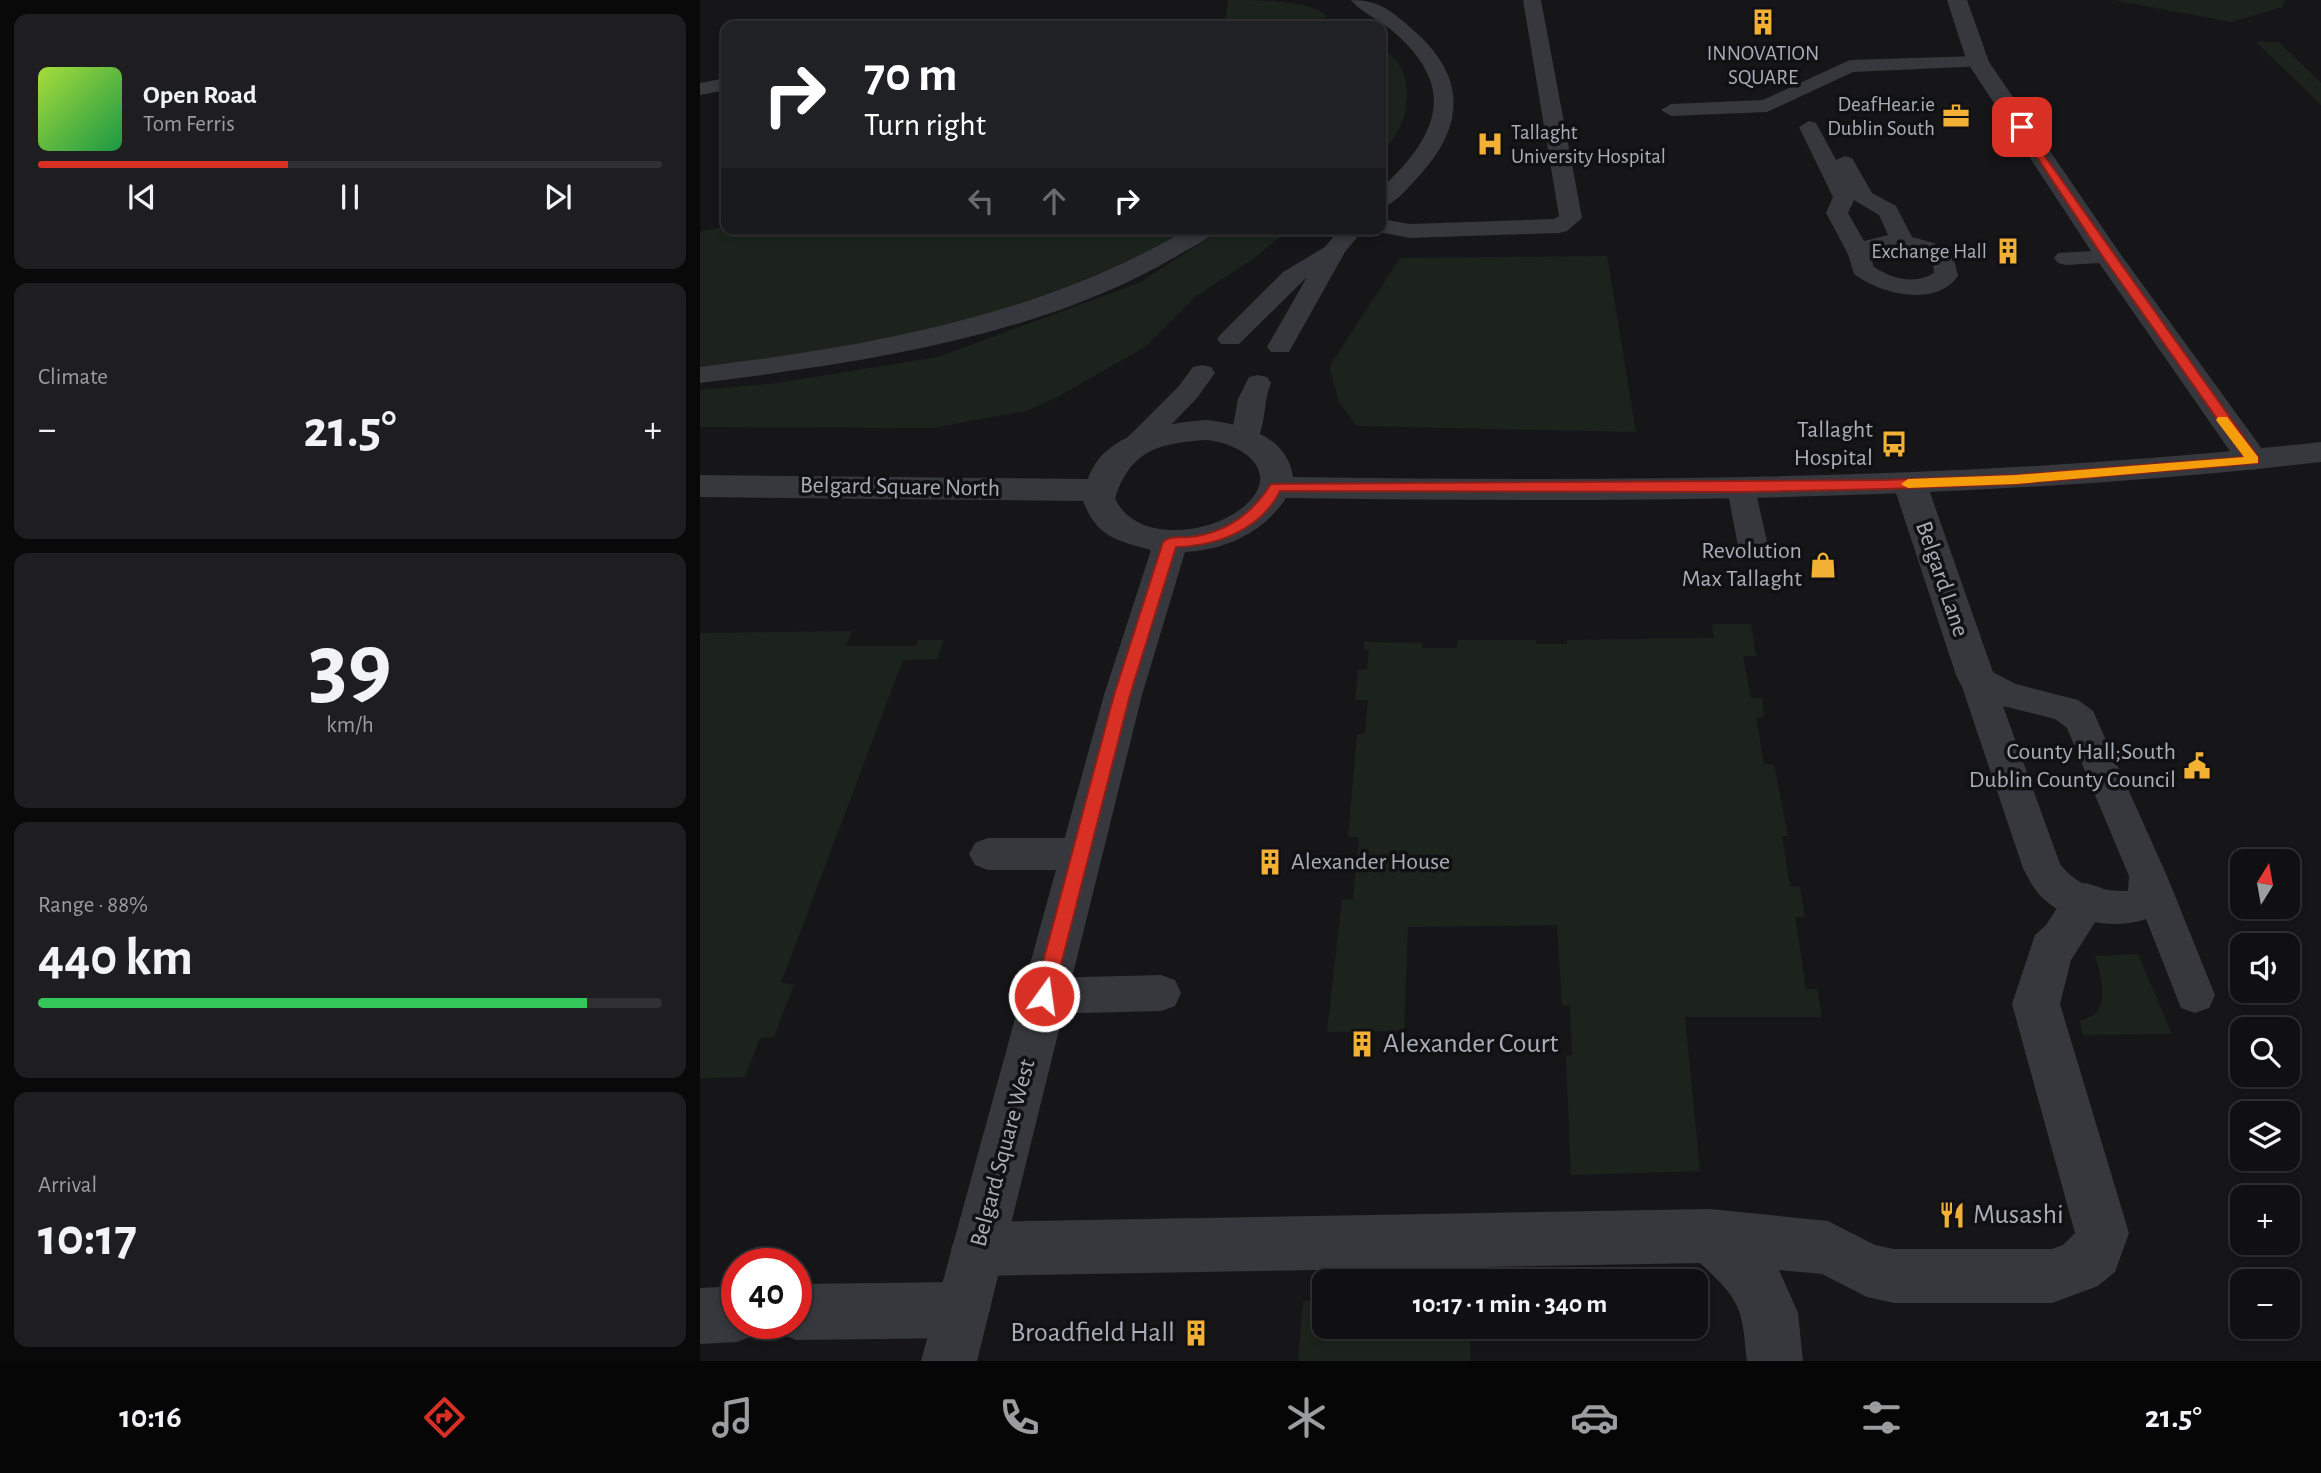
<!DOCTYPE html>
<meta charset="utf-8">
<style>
body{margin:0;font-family:"Alegreya Sans",sans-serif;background:#1e1e20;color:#f1f3f6;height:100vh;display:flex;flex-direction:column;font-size:26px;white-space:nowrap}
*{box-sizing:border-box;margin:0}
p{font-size:23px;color:#9c9d9f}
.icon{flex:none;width:38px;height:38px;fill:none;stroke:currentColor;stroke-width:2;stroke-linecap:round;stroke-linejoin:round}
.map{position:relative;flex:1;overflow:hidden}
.side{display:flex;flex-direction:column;gap:14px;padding:14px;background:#09090a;width:700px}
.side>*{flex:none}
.hud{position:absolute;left:21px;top:21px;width:665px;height:214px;border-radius:14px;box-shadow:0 4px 10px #0003,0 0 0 2px #303032;background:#202124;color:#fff;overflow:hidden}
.needle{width:46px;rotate:11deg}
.controls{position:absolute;left:1530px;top:849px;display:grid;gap:14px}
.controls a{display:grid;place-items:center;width:70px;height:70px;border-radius:14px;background:#101012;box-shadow:0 4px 10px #0003,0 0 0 2px #303032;font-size:35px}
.speed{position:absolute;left:21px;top:1248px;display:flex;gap:14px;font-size:35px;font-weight:700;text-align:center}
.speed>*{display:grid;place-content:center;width:91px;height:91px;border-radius:50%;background:#101012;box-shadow:0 4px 10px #0003,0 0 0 2px #303032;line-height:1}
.speed .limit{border:10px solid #d22;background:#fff;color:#111}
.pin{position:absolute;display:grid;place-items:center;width:60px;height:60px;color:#fff;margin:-30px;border-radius:14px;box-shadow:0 4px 10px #0006}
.me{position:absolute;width:77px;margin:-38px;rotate:14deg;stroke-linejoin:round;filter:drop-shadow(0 0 5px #0008)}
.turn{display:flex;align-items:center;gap:24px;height:147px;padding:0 28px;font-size:32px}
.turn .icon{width:91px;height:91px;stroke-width:2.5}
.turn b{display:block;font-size:49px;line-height:60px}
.lanes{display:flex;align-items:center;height:66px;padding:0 28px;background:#0003;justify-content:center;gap:35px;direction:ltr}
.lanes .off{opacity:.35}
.big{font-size:52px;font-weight:600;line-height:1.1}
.side .card{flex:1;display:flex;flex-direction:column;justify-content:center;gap:10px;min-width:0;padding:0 24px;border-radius:14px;background:#1e1e20}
.side .dial{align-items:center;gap:0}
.dial b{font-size:91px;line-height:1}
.song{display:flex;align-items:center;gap:21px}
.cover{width:84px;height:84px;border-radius:10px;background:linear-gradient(135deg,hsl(80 70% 55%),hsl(140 70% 35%))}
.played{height:7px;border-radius:4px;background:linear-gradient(90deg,#d93025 40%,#303032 40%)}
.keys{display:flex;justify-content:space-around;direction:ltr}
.heat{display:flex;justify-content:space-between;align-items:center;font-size:38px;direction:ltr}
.charge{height:10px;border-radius:5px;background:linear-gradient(90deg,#34c759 88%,#303032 0)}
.trip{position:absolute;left:612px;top:1269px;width:396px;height:70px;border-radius:14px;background:#101012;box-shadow:0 4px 10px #0003,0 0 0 2px #303032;font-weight:600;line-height:70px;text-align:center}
.dock{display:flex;height:112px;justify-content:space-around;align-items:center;background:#060607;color:#9c9d9f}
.dock .icon{width:49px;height:49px}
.dock .active{color:#d93025}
.dock b{font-size:32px;color:#f1f3f6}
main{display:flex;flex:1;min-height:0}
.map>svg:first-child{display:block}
</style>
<main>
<section class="side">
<div class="card">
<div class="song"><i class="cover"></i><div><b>Open Road</b><p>Tom Ferris</p></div></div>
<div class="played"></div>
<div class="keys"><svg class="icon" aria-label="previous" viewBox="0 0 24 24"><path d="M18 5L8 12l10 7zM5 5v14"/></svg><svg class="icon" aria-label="pause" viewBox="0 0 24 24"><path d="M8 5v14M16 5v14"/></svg><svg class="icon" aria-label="next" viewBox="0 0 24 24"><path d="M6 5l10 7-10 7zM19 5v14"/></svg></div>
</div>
<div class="card"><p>Climate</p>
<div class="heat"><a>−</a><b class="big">21.5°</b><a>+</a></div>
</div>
<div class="card dial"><b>39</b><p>km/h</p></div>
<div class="card"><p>Range · 88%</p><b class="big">440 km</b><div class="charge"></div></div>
<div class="card"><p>Arrival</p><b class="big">10:17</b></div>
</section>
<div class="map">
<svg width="1621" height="1361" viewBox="0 0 1621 1361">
<rect width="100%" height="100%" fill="#161618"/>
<!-- green -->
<g fill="#1c231d">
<path d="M528 0C552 0 617 0 626 17L607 26H524Z"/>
<path d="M1413 0H1585L1583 7 1531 22Z"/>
<path d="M1556 42H1579L1621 83V105Z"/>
<path d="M681 44C687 52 698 61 702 70 714 96 703 136 681 151Z"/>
<path d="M26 226V229H164L165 232 491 229C396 281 275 324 170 345 114 356 56 361 0 369V232Z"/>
<path d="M522 229H590L553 259 495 297 445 347 363 394 329 410 233 428 0 427V390L77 383 238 357 439 283Z"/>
<path d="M907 256 936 432 657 426 639 402 629 367 700 258Z"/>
<path d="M1012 624H1051L1056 656H1043L1051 698H1062L1064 717 1056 718 1064 764 1074 765 1088 836H1082L1090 886 1100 887 1105 917H1095L1106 989H1117L1122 1017H985L1000 1171 871 1175 866 1056 872 1055 870 1006 862 1005 857 925 708 927 704 1031 627 1032 642 900 653 899 659 837H648L657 734 665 733 668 700H655L658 670 667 669 669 650H664V642L722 643V648H757L758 640H836V644H867V640L1014 638Z"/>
<path d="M152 631 146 646H216L218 640H244L237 659 203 660 81 983 94 984 74 1037 60 1038 45 1077 0 1078V633Z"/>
<path d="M1438 954 1472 1034 1383 1035 1380 1021 1398 1013C1406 994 1401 975 1395 956Z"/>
<path d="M625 1300V1326L771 1327 770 1361H598L603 1301Z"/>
</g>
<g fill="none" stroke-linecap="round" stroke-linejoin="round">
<!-- service -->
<g fill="#37383d" fill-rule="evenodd">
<path d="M651 0C679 0 692 11 712 29 767 76 766 126 718 177 708 188 695 204 681 208V189C736 137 760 90 694 32 681 21 662 13 651 0Z"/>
<path d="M823 0H841L882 218 867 231 859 233 710 238 673 231 681 229V219L710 224 854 219 859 216Z"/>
<path d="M1278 56 1287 62 1285 66 1153 72 1067 112 971 116 961 110 971 104 1063 100 1150 60Z"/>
<path d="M26 78V90L0 95V83Z"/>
<path d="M1109 121 1116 123 1136 160 1145 156 1152 158 1172 193 1196 206 1212 237 1234 243 1253 256 1258 276C1235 309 1179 293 1154 274L1148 254 1126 213 1133 197 1099 127ZM1154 200 1179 215 1188 235 1164 241 1148 213ZM1187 249C1205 249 1219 251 1233 263L1234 273C1214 285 1191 279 1173 266L1172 256Z"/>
<path d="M488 229H516C508 241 489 248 477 256 338 338 158 363 0 383V367C170 346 338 317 488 229Z"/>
<path d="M640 229H664L645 252 589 352H571L567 347 607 277 539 344H521L517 339 521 334 583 272 625 247Z"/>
<path d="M1409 250 1417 252 1421 257 1417 262 1366 265 1358 263 1354 258 1358 253Z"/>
<path d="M502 365 511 367 515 373 497 398 441 456 431 459 421 456 417 450 421 444 479 386 493 367Z"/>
<path d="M558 375 567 377 571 383C563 402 566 428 555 444L545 447 535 444 531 438 538 399 549 377Z"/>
<path d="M1041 479 1051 481 1055 488 1068 546 1064 553 1053 556 1042 553 1038 546 1027 488 1031 481Z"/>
<path d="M1275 663 1316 684 1378 700 1393 711 1467 876 1515 995 1509 1008 1495 1013 1481 1008 1446 919C1416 930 1369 922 1345 900 1335 892 1329 880 1323 868L1258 675 1263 666ZM1303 706 1355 719 1367 728 1429 876 1428 891C1401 891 1377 887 1360 864Z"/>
<path d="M288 838H380L393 843 399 854 393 865 380 870H288L275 865 269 854 275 843Z"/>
<path d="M461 975 475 980 481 993 475 1006 461 1011 343 1014 329 1009 323 996 329 983 343 978Z"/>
</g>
<!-- pedestrian -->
<g fill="#37383d" fill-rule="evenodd">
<path d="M1386 883 1402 888 1408 902 1371 960 1360 1004 1429 1233 1415 1272 1398 1286 1352 1303H1194L1167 1297 1122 1274 1079 1270 1098 1313 1103 1361H1047C1042 1307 1041 1301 1000 1263L278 1276 259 1268 251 1249 259 1230 278 1222 1010 1209 1128 1221 1175 1245 1194 1249H1352L1363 1245 1375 1233 1312 1004 1335 935 1346 925 1370 888Z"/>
<path d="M262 1282 282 1290 290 1310 282 1330 262 1338 96 1340 76 1332 73 1323H96V1284Z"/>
<path d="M37 1286V1323H61L57 1334 37 1342 0 1344V1288Z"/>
</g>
<!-- minor -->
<g fill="#37383d" fill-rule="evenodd">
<path d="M1247 0H1267L1289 62 1419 252 1565 453 1569 460 1565 467 1553 470 1541 467 1395 257 1267 62Z"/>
<path d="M1210 473 1222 476 1227 484 1294 675 1289 685 1275 689 1261 685 1256 675 1193 484 1198 476Z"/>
</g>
<!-- tertiary -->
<path fill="#37383d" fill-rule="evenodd" d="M507 420C541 424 588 435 593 477 936 482 1280 480 1621 442V462C1278 501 931 503 586 498 564 532 526 550 485 552L442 695 277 1361H221L404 695 451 550C415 540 397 537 383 501L0 497V475L388 479C404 432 464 423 507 420ZM507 440C549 445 585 477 538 511 505 535 434 542 415 498 431 449 460 443 507 440Z"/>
</g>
<!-- route -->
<path fill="#d93025" stroke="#8d1f18" stroke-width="2" d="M1322 124 1558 457V463L1316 484 1185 489 1041 492 580 491C561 529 518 546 476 547L430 695 353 996 350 1002 344 1004 337 1002 334 996 414 695 463 542C470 535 480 538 490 537 526 533 552 514 571 484L1185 480 1316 475 1544 457 1403 257 1317 127Z"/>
<!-- slow -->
<path fill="#f59e0b" d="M1518 417H1527L1558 457V463L1316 484 1208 488 1201 484 1208 479 1316 475 1544 457 1516 420Z"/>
<!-- icons -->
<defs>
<g id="building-bare" transform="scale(2.1)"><path d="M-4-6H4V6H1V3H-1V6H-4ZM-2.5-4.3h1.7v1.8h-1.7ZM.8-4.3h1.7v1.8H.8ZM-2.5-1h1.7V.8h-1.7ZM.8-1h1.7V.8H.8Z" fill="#f2b134" stroke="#111113" stroke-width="2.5" paint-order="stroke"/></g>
<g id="office-bare" transform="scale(2.1)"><path d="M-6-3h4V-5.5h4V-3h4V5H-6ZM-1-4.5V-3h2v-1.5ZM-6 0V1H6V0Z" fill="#f2b134" stroke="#111113" stroke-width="2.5" paint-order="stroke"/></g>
<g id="hospital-bare" transform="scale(2.1)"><path d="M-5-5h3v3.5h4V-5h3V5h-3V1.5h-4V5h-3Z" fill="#f2b134" stroke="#111113" stroke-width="2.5" paint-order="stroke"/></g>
<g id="bus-bare" transform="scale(2.1)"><path d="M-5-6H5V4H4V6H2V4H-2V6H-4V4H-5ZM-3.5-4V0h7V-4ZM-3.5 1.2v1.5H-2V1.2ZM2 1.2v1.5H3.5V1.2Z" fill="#f2b134" stroke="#111113" stroke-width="2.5" paint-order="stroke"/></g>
<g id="shop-bare" transform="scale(2.1)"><path d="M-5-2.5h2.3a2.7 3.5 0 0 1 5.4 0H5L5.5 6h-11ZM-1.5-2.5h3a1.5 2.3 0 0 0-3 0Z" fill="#f2b134" stroke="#111113" stroke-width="2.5" paint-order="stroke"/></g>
<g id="civic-bare" transform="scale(2.1)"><path d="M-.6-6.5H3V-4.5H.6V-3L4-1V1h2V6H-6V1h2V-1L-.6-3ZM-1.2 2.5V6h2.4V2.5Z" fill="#f2b134" stroke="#111113" stroke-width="2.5" paint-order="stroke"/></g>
<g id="restaurant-bare" transform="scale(2.1)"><path d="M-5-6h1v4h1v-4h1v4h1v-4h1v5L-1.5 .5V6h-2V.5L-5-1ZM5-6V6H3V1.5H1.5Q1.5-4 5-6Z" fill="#f2b134" stroke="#111113" stroke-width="2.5" paint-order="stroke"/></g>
</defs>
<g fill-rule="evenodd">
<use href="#building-bare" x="1063" y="22"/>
<use href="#office-bare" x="1256" y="116"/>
<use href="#hospital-bare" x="790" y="144"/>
<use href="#building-bare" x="1308" y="251"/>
<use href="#bus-bare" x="1194" y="444"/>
<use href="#shop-bare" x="1123" y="565"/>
<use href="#civic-bare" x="1497" y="766"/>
<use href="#building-bare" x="570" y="862"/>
<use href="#building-bare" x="662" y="1044"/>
<use href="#restaurant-bare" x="1252" y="1215"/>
<use href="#building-bare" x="496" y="1333"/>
</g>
<g text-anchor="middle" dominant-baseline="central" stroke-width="7" stroke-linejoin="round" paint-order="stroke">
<!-- far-poi labels -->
<g font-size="21" fill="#a8adb8" stroke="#111113" text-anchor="end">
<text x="1063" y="53" text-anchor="middle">INNOVATION<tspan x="1063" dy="24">SQUARE</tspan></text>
<text x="1235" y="104">DeafHear.ie<tspan x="1235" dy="24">Dublin South</tspan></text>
<text x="811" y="132" text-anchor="start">Tallaght<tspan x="811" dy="24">University Hospital</tspan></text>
<text x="1287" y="251">Exchange Hall</text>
</g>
<!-- poi labels -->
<g font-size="24" fill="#a8adb8" stroke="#111113" text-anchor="end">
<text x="1173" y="430">Tallaght<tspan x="1173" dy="28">Hospital</tspan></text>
<text x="1102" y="551">Revolution<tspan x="1102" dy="28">Max Tallaght</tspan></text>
<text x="1476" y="752">County Hall;South<tspan x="1476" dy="28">Dublin County Council</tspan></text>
<text x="591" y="862" text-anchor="start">Alexander House</text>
</g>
<!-- street labels -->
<g font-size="24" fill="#a8adb8" stroke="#111113">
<text transform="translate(200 487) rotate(1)">Belgard Square North</text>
<text transform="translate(1242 579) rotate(71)">Belgard Lane</text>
<text transform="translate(303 1153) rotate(-75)">Belgard Square West</text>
</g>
<!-- near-poi labels -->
<g font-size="28" fill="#a8adb8" stroke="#111113" text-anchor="start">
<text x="683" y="1044">Alexander Court</text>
<text x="1273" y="1215">Musashi</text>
<text x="475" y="1333" text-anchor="end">Broadfield Hall</text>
</g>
</g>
</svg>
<div class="controls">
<a><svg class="needle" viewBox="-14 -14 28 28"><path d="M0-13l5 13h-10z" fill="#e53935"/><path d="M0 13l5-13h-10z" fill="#9c9d9f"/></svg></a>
<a><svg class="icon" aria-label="sound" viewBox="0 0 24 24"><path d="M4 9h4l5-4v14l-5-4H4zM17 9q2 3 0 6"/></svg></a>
<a><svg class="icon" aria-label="search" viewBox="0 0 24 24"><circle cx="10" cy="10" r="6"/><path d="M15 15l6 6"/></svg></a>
<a><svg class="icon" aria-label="layers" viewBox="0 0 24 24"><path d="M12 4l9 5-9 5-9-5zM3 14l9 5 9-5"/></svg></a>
<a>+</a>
<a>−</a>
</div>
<div class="speed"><div class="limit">40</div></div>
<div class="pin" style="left:1322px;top:127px;background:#d93025"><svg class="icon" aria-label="arrive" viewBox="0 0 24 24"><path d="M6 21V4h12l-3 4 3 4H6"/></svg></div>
<svg class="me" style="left:344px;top:996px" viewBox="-20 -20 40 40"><circle r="17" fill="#d93025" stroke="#fff" stroke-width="3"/><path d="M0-11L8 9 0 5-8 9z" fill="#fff"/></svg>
<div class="trip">10:17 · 1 min · 340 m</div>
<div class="hud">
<div class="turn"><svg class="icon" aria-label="right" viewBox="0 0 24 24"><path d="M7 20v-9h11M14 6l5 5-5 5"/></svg><div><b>70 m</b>Turn right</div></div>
<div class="lanes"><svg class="icon off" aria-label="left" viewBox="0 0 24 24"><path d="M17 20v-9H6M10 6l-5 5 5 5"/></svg><svg class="icon off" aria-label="ahead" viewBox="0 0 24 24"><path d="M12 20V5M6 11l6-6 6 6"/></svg><svg class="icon" aria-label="right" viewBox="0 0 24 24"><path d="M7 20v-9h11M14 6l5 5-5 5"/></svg></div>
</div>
</div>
</main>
<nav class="dock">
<b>10:16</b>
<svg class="icon active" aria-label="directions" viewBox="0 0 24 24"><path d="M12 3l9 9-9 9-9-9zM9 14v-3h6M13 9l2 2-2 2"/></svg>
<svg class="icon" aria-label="music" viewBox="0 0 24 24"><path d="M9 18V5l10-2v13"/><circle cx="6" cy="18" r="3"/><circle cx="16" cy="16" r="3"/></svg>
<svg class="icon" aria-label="phone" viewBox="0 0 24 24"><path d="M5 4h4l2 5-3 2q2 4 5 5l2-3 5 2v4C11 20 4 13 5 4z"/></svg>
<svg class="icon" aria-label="climate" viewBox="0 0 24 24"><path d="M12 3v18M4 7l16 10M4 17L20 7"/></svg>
<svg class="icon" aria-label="car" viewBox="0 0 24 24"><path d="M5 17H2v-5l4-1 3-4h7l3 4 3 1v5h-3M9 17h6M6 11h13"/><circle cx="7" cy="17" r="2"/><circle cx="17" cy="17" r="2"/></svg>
<svg class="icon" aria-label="filters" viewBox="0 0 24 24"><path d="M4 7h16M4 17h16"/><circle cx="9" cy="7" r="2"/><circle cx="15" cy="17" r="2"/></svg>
<b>21.5°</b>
</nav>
